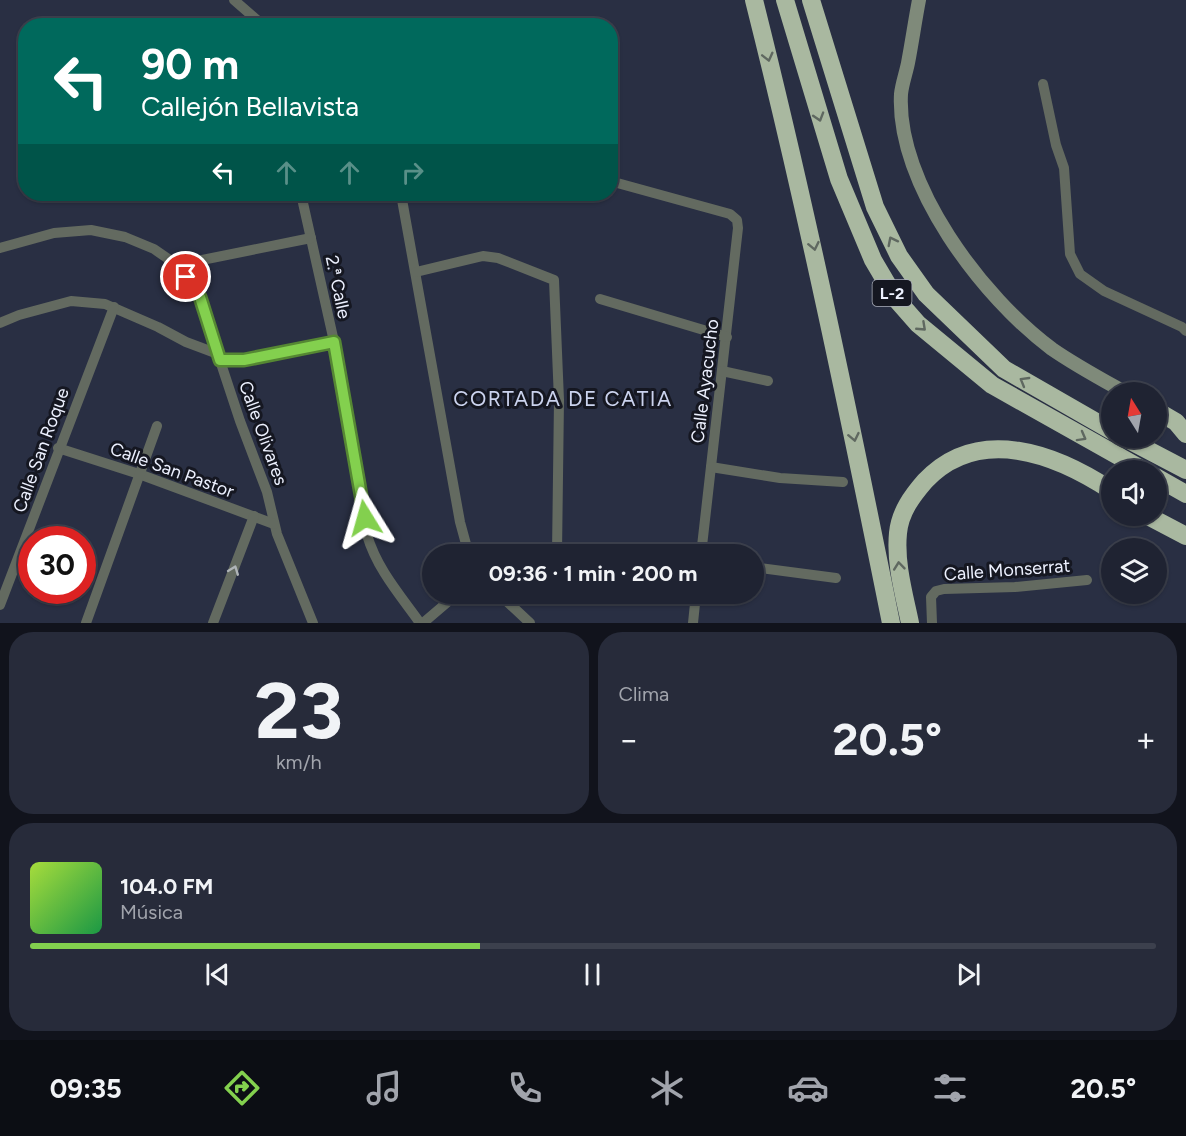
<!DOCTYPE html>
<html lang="es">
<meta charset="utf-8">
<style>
body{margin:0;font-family:Figtree,sans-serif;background:#272b3a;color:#f1f3f6;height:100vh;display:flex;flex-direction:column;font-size:22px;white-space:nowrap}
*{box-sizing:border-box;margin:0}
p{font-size:20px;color:#a1a4ac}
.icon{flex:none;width:33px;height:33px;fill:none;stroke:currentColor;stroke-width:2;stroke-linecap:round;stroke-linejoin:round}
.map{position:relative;height:623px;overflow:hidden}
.drawer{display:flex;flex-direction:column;gap:9px;padding:9px;background:#11131c;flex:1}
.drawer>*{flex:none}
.hud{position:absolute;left:18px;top:18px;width:600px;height:183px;border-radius:24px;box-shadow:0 2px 4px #0004,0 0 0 2px #3c404d;background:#00695c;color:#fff;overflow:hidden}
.needle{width:39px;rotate:349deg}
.tools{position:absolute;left:1101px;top:382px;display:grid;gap:12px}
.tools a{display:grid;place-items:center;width:66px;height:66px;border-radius:50%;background:#1f2332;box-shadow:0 2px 4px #0004,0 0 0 2px #3c404d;font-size:30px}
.speed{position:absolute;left:18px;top:526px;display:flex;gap:12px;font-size:30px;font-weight:700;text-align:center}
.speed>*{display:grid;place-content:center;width:78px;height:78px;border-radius:50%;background:#1f2332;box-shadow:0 2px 4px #0004,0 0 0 2px #3c404d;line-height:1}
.speed .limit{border:9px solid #d22;background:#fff;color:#111}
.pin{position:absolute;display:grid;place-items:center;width:51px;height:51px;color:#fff;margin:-26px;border:3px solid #fff;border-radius:50%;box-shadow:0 2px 6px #0007}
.me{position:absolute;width:66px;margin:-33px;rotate:352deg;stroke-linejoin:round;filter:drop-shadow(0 0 4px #0008)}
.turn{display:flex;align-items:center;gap:21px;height:126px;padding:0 24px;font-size:27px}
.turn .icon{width:78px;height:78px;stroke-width:2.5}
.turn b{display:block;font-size:42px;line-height:51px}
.lanes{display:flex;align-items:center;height:57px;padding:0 24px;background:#0003;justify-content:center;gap:30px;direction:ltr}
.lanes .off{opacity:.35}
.big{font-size:45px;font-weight:700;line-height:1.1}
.drawer .widget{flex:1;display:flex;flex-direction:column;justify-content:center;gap:9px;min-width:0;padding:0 21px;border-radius:24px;background:#272b3a}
.drawer .dial{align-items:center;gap:0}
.dial b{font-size:78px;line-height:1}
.song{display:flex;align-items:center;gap:18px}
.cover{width:72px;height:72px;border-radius:9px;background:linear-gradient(135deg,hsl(80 70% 55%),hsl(140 70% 35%))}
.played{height:6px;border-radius:3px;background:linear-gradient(90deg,#83d04e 40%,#3c404d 40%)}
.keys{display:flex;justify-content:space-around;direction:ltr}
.heat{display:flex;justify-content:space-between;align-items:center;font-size:33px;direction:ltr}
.drawer .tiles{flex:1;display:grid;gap:9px;grid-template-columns:1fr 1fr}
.widget:last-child{grid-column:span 2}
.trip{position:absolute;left:422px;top:544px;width:342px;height:60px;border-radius:30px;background:#1f2332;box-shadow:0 2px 4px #0004,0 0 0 2px #3c404d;font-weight:700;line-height:60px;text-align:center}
.tabs{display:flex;height:96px;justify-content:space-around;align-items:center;background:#0c0e14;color:#a1a4ac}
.tabs .icon{width:42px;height:42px}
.tabs .on{color:#83d04e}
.tabs b{font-size:27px;color:#f1f3f6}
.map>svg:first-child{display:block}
</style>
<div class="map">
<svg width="1186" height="623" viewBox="0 0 1186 623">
<rect width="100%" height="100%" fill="#292f43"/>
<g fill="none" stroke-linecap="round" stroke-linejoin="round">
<!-- street -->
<g stroke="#636a60" stroke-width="10">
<path d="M234 0 264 26"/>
<path d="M1043 84 1056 145 1064 168 1070 254 1080 274 1104 291 1182 327 1186 331"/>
<path d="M610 181 730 214 737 220 738 228 701 555"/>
<path d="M301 194 335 346 367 535C377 569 400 595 420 623"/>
<path d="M401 194 460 522 469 555"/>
<path d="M0 248 54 233 91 230 125 237 154 249 177 265 199 297 240 421 267 492 277 534 313 623"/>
<path d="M177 265 311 238"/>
<path d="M416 272 483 256 498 258 554 280 559 400 557 553"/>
<path d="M600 299 727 337"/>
<path d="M0 323 19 315 71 301 105 304 158 327 186 342 218 354"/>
<path d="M220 360H244L334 342"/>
<path d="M722 371 768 381"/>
<path d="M58 448 139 474 274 524"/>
<path d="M711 467 780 478 843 482"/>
<path d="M753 567 836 578"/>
<path d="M499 594 530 623"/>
<path d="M0 605 114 307"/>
<path d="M86 623 157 426"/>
<path d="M213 623 254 516"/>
<path d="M423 623 457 594"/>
<path d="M693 623 696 594"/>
<path d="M932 623 931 597 936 591 944 589 1015 587 1087 580"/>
</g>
<!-- secondary -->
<path stroke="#7f8a7a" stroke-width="14" d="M919 0C915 21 912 42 908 63 906 73 902 84 901 94 896 184 983 298 1052 349 1075 365 1101 379 1126 393"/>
<!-- highway -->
<g stroke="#a9b8a0" stroke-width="18">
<path d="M754 0C806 207 849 414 891 623"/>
<path d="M785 0 839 179 873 260 896 299 918 324 992 385 1145 471"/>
<path d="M811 0 875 207 899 256 926 294 1004 369 1112 431"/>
<path d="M1164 415 1176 422 1186 434"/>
<path d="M1125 438 1186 470"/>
<path d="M1156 477 1186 494"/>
<path d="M1148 516 1186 536"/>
<path d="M910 623C904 594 895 563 898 533 900 512 912 496 925 481 979 424 1056 454 1112 491"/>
</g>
</g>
<!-- one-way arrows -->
<defs><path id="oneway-chevron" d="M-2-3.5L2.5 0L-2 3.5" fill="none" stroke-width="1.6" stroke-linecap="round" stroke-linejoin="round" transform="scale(1.5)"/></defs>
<g stroke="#5f6860">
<use href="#oneway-chevron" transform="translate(768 57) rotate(76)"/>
<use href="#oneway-chevron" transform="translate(819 117) rotate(73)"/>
<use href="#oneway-chevron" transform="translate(892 241) rotate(-117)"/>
<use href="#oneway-chevron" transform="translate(814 246) rotate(78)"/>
<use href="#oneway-chevron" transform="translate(922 327) rotate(43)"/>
<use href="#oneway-chevron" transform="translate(1024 381) rotate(-150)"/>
<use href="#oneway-chevron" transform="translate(854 437) rotate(78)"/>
<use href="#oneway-chevron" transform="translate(1082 437) rotate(29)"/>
<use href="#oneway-chevron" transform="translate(899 566) rotate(-96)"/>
</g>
<use stroke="#afb4b7" href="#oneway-chevron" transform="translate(234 570) rotate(-69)"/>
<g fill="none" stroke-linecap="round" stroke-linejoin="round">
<!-- route casing -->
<g stroke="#558733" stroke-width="15">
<path id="route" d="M186 277 200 297 220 360H244L334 342 365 518"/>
</g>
<!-- route -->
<use href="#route" stroke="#83d04e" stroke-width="10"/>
</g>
<g text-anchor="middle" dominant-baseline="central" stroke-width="6" stroke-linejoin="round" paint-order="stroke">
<!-- shield labels -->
<rect fill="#151721" stroke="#acb0bc" stroke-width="1.5" x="872.5" y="280" width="39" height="26" rx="4.5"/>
<g font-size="16" font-weight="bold" fill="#edf1ff">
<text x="892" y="293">L-2</text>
</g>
<!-- street labels -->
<g font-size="18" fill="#edf1ff" stroke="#151721">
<text transform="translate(338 287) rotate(78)">2.ª Calle</text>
<text transform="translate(705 381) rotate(-83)">Calle Ayacucho</text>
<text transform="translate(263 433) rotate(70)">Calle Olivares</text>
<text transform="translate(41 450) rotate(-70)">Calle San Roque</text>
<text transform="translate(172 470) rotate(20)">Calle San Pastor</text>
<text transform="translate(1007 570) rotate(-4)">Calle Monserrat</text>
</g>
<!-- quarter labels -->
<g font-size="21" letter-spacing="1.5" fill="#cbd3ee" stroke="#151721">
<text x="563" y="398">CORTADA DE CATIA</text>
</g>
</g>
</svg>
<div class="tools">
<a><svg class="needle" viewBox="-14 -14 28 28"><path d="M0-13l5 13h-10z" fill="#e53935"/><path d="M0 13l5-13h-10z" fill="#a1a4ac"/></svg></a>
<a><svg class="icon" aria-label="sound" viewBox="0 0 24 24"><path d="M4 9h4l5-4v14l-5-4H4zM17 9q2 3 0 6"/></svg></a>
<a><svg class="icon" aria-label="layers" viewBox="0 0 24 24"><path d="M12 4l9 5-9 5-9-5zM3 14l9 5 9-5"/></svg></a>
</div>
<div class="speed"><div class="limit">30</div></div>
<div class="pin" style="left:186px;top:277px;background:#d93025"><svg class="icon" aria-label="arrive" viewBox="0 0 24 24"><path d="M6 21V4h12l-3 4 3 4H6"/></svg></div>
<svg class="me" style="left:365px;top:518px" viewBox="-20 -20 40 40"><path d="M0-17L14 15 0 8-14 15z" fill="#83d04e" stroke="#fff" stroke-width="4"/></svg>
<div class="trip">09:36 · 1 min · 200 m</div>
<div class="hud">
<div class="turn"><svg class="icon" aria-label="left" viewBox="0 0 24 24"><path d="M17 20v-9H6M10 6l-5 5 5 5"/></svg><div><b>90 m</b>Callejón Bellavista</div></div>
<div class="lanes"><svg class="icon" aria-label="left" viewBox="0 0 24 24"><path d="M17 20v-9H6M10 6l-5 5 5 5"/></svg><svg class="icon off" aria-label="ahead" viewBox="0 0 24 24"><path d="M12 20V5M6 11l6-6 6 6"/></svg><svg class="icon off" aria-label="ahead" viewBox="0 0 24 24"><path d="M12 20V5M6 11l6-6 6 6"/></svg><svg class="icon off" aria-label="right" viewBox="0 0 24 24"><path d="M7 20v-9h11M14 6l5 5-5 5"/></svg></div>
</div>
</div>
<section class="drawer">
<div class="tiles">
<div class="widget dial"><b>23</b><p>km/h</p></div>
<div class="widget"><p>Clima</p>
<div class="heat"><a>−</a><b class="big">20.5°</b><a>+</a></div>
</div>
<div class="widget">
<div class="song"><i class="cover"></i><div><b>104.0 FM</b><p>Música</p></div></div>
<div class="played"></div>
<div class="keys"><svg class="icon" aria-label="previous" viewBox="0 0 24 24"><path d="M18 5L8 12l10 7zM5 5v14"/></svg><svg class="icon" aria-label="pause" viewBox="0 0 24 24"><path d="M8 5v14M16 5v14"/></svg><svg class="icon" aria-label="next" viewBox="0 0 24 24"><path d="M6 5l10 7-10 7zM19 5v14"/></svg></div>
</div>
</div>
</section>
<nav class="tabs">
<b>09:35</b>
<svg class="icon on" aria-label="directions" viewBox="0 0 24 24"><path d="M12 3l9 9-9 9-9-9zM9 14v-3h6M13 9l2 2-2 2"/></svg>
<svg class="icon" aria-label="music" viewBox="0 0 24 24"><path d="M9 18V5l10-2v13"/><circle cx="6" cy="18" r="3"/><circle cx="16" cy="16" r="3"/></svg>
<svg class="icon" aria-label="phone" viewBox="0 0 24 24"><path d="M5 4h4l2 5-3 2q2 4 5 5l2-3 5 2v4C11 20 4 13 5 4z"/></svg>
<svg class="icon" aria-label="climate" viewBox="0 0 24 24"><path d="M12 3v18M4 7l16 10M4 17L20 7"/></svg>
<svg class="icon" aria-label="car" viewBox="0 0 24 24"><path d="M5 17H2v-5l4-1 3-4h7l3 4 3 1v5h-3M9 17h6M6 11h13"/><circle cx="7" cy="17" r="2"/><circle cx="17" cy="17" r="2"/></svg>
<svg class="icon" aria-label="filters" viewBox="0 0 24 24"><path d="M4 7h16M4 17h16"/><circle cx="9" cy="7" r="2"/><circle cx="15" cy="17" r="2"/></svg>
<b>20.5°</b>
</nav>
